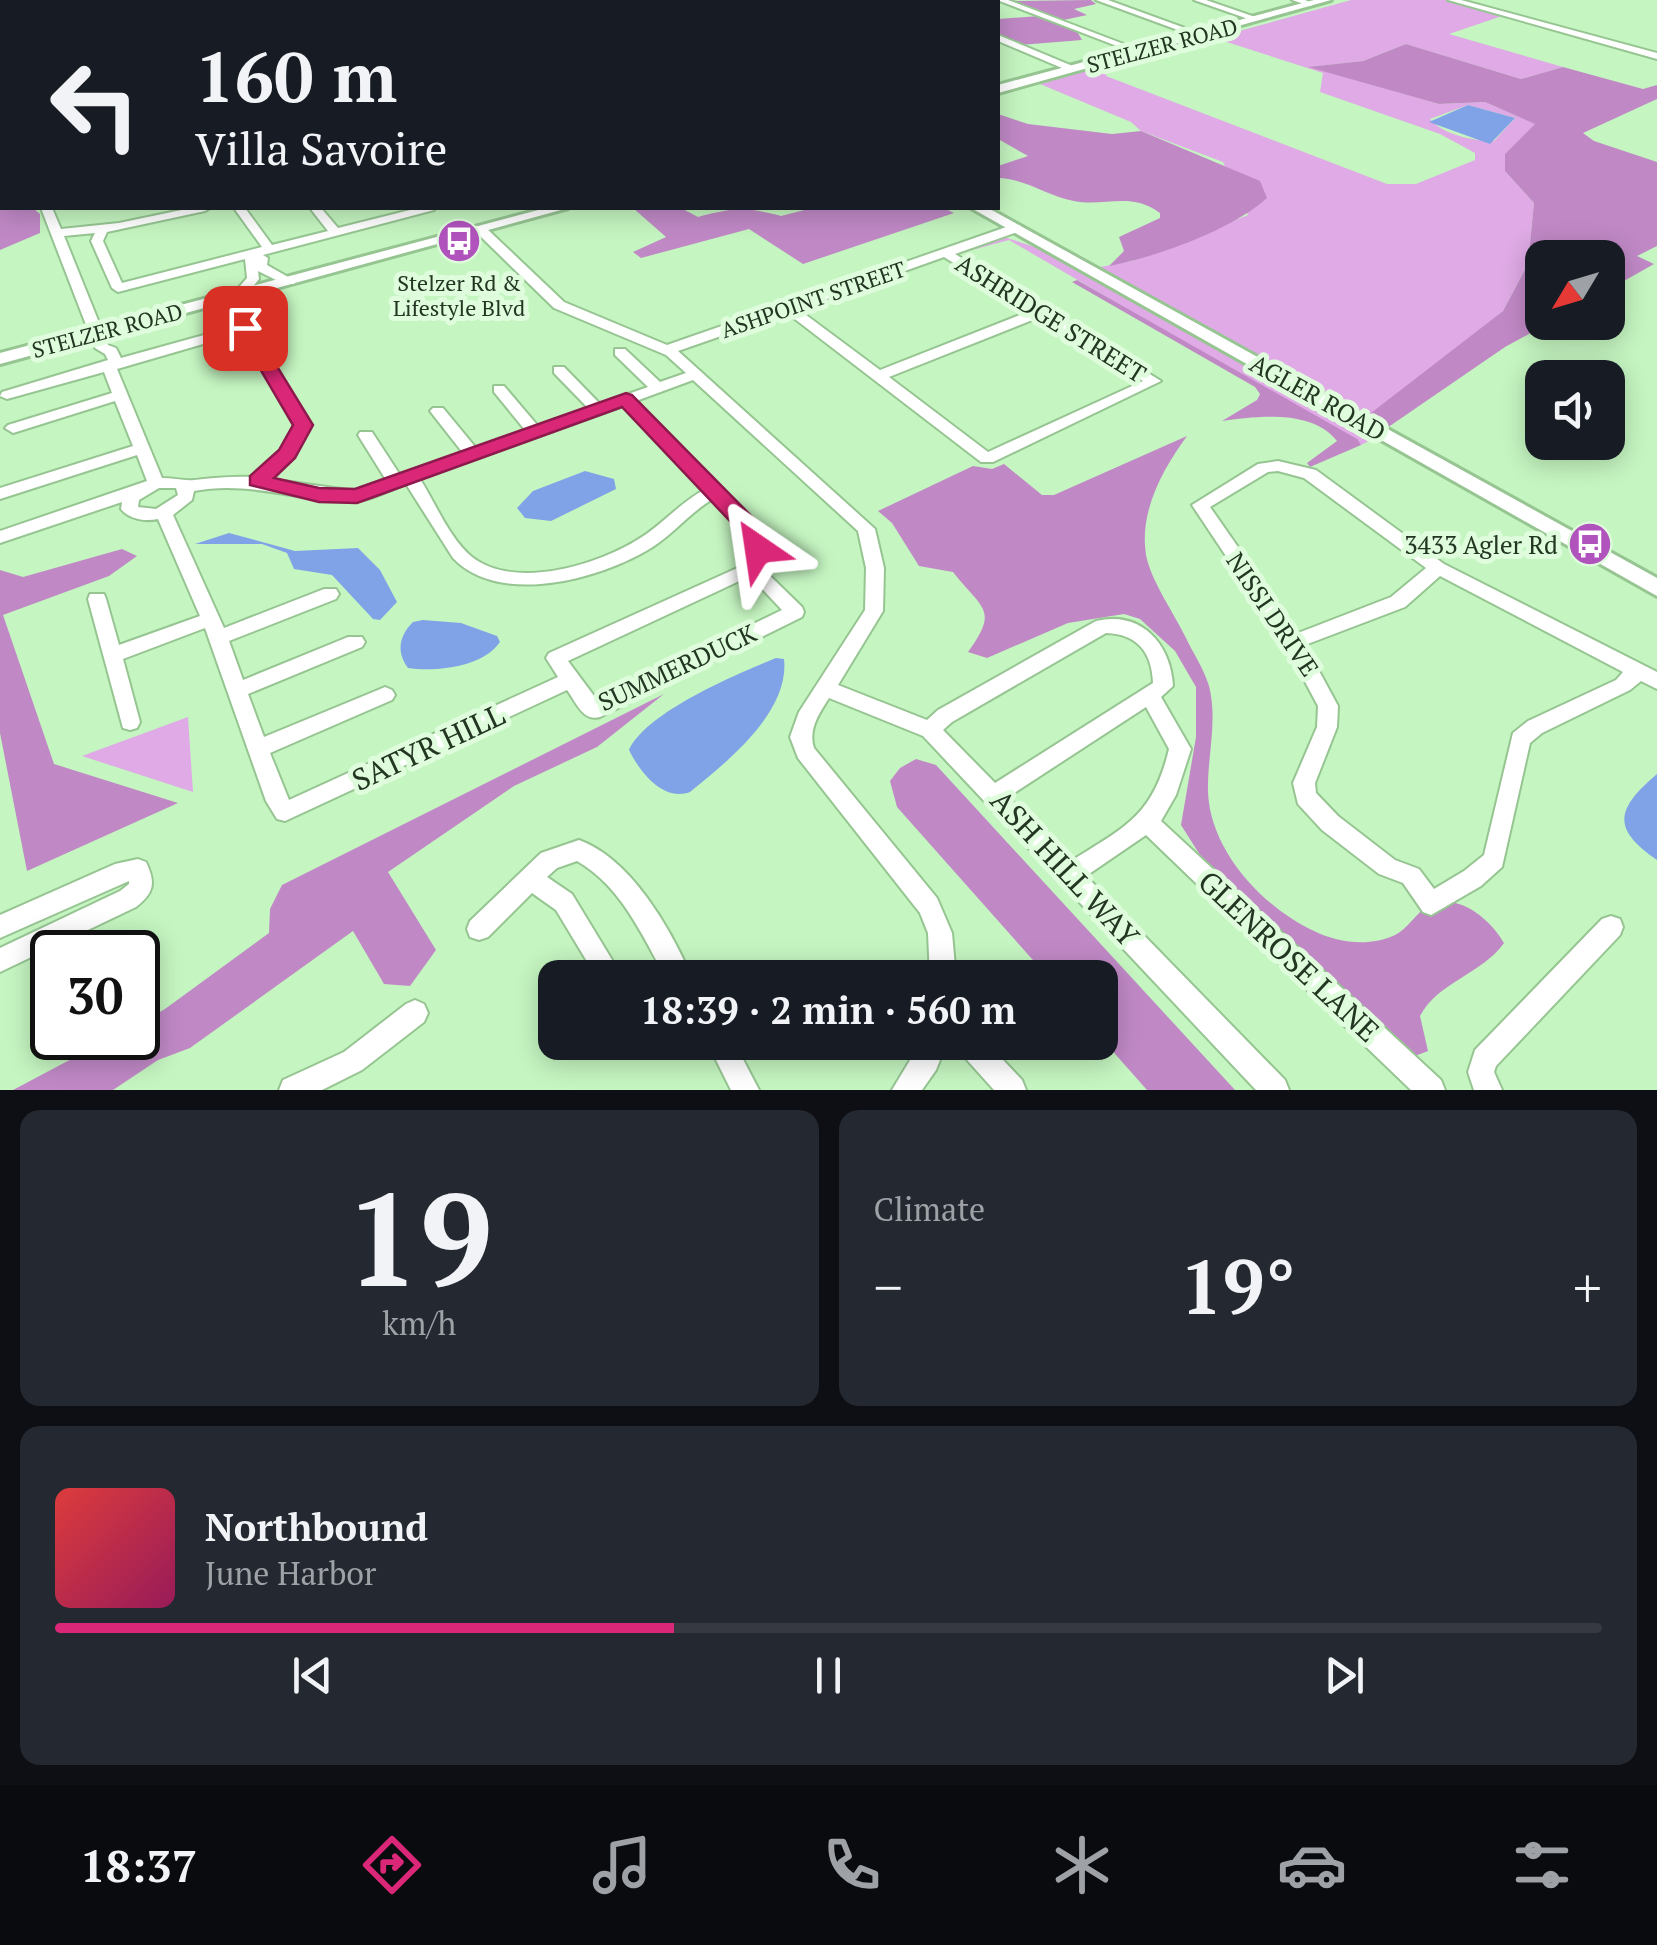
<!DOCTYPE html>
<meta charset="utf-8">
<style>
body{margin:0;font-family:"PT Serif",serif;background:#242831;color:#f1f3f6;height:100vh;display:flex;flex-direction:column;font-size:38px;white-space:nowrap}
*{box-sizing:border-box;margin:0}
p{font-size:32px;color:#9ea1a6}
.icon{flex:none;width:55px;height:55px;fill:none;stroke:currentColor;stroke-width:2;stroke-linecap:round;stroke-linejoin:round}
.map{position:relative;height:1090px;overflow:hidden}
.panel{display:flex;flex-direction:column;gap:20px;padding:20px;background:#0d0f14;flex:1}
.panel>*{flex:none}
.hud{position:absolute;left:0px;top:0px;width:1000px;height:210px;box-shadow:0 5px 25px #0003;background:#171b24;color:#f1f3f6;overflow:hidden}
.needle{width:65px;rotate:232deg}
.fabs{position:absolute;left:1525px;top:240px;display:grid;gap:20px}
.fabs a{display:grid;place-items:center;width:100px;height:100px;border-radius:20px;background:#171b24;box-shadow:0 5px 25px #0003;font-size:50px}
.speed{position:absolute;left:30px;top:930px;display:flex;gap:20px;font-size:50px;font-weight:700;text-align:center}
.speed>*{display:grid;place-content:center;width:130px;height:130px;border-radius:50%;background:#171b24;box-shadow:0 5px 25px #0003;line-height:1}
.speed .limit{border:5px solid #111;border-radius:15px;background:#fff;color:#111}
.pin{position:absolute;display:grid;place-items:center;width:85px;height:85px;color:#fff;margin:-42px;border-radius:20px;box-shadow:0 5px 15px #0006}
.me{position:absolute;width:110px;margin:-55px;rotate:328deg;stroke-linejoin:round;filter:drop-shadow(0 0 8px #0008)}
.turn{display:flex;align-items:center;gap:35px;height:210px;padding:0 30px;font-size:45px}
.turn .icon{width:130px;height:130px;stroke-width:2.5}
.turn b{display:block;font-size:70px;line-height:85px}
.big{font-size:75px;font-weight:800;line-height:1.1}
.panel .tile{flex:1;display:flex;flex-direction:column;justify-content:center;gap:15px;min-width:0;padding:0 35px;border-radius:20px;background:#242831}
.panel .dial{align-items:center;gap:0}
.dial b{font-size:130px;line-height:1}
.song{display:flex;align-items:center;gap:30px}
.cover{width:120px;height:120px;border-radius:15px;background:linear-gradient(135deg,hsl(0 70% 55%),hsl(330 70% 35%))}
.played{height:10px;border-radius:5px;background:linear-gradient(90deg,#db2777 40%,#363941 40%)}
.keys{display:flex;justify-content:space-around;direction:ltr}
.heat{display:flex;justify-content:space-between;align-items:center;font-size:55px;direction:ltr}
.panel .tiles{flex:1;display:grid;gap:20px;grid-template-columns:1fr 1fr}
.tile:last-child{grid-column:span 2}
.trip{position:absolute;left:538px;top:960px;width:580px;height:100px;border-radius:20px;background:#171b24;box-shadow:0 5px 25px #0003;font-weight:800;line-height:100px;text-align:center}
.dock{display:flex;height:160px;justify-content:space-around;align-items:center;background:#090b0e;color:#9ea1a6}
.dock .icon{width:70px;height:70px}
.dock .selected{color:#db2777}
.dock b{font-size:45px;color:#f1f3f6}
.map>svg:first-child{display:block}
</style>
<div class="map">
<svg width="1657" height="1090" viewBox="0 0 1657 1090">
<rect width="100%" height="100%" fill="#c5f5c1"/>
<!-- green -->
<g fill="#dfaae5" fill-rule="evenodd">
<path d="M1351 0H1445L1502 16 1449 34 1563 67 1521 79 1406 44 1363 61 1310 67 1439 104 1485 102 1536 124 1505 154 1506 172 1534 203 1528 264 1503 311 1367 420 1095 268 1132 261 1248 215 1223 162 1141 131 1131 122 1040 84 1099 67 1123 69 1107 72 1106 76 1387 184H1416L1475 160V153L1440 134 1320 92 1323 73 1214 38ZM1468 105 1515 118 1494 141C1474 141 1443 135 1430 119Z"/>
<path d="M1004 237 1041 249 1379 436 1361 445 1009 240 961 253Z"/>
<path d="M188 717 193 792 82 756Z"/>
</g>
<!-- forest -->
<g fill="#c089c6">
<path d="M1091 0 1096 4 1074 9 1087 15 1059 21 1007 1Z"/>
<path d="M1039 16 1078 33 1082 40 1020 45 998 38V19Z"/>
<path d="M1406 44 1521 79 1563 67 1643 89 1657 85V99L1583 133 1594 141 1657 162V246L1637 256 1654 264 1608 290V258H1542V322L1549 323 1505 347 1384 430 1367 420 1371 413 1503 311 1528 264 1534 203 1505 171V154L1535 124 1485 102 1439 104 1308 67 1363 61Z"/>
<path d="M998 114 1028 124 1112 134 1141 131 1260 181 1267 198C1232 230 1156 257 1109 266L1124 251 1119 237 1160 218V213C1131 191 1105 207 1074 201 1047 196 1027 179 998 178V166L1028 156 998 139Z"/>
<path d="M633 208H681L698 217C736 207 746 207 781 216L812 208H944L954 213 803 264 749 229 641 258 633 252 666 237Z"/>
<path d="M0 209H34L40 214V233L0 250Z"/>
<path d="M1077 280 1357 439 1361 445 1310 467 1307 463 1337 441C1313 409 1256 416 1222 421L1257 400 1260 394 1255 387 1072 282Z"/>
<path d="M1187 436C1163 469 1139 511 1146 555 1151 581 1174 613 1186 638 1193 653 1204 669 1209 686 1218 721 1207 757 1208 792 1210 850 1262 907 1314 931 1338 943 1370 947 1395 935 1408 929 1416 912 1430 905 1459 892 1491 920 1504 943 1482 974 1438 982 1420 1016L1428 1051 1415 1056 1200 855 1181 825 1196 737V687L1175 651 1140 619 1124 614 1068 623 987 658 968 652C999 609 983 610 953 572L919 566 892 523 878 511 973 466 992 469 1004 464 1042 495H1054Z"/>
<path d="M122 549 137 556 109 576 3 615 54 764 178 803 27 871 0 733V570L23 577Z"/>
<path d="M664 694 597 747 514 786 388 872 436 950 410 986 384 984 353 931 190 1048 158 1060 113 1090H13L111 1038H138V1024L165 1009 269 933 270 909 282 885Z"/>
<path d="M916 759 936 765 1235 1090H1147L1100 1037V978L1048 977 897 807 890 781 900 768Z"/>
</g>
<!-- water -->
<g fill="#80a3e7">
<path d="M1468 105 1515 118 1490 144 1429 122Z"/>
<path d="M585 471 614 479 616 489 551 521 525 518 517 508 533 491Z"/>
<path d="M229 533 295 551 358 548 380 570 397 602 380 620 373 619 332 575 294 569 287 553 262 544H195Z"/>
<path d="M423 620 461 623 497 636 500 642C483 667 436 672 408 668 396 652 399 636 413 622Z"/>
<path d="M776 658 784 659C790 712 727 762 690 792 663 802 640 772 629 750 646 712 737 674 776 658Z"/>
<path d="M1657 774V860C1610 828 1617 808 1657 774Z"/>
</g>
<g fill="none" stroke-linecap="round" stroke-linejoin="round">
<!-- minor casing -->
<g stroke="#96c592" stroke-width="4">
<g id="minor">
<path d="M223 0H231L232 2H224Z"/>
<path d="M703 0H714L716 2H706Z"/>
<path d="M997 0H1008L1142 51 1135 53Z"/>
<path d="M1096 0H1108L1204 35 1197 37Z"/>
<path d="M1194 0H1206L1261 19 1254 21Z"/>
<path d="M1292 0H1305L1314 4 1310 6Z"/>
<path d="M1448 0H1461L1657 53V59Z"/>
<path d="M0 22 2 23V27L0 28Z"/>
<path d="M998 35 1075 67 1077 69 1069 71 998 41Z"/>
<path d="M41 208H52L61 229 119 223 191 208H210L205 211 107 232 103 241 122 283 262 247 234 208H245L272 245 328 231 310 208H321L338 228 418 208H435L434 210 263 255 268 258 267 265 295 281 294 284H284L258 271 259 279 245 297 240 298 233 294 247 278 245 259 118 292 112 288 91 241 95 233 64 236 108 345 116 348 121 358 240 325H250L311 425 293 456 269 479 356 491 386 480 358 435 360 432H372L400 475 463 453 430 411 433 408H443L476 448 525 430 494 392V386H504L538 426 588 408 554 373V367H564L600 404 648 387 615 355V349H625L660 382 686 373 666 355 554 308 476 232V226H484L564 302 667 345 1012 225H1020V231L955 254 1161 381 993 462H981L787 313 678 351 875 529 884 568 883 611 838 685 927 720 938 710 1096 621C1141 610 1171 644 1173 686L1161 697 1191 749 1176 795 1161 821 1441 1080 1445 1090H1411L1146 835 1086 876 1285 1080 1289 1090H1256L923 736 829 698C819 714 808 729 814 748L937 898 952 933 956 978H930L928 933 920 913 798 758 790 737 799 712 865 610 866 568 858 531 693 380 636 401 764 532 767 536 761 567 802 607 804 612 802 617 600 717C583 722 576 702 567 690L285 821 277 819 266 801 205 628 123 659 140 722 137 728 130 730 123 728 88 599 90 594H104L106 599 119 645 200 616 158 519C145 522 129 519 121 509L122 502 0 543V531L147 481 137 455 0 499V488L133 446 115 401 13 433 5 428 8 425 112 393 104 372 7 399 0 396 2 392 108 360 105 354 95 348ZM944 257 1030 311 880 370 798 309ZM1040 317 1143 381 988 452 889 377ZM241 333 295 425 281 450 252 477C232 476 214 478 194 480 185 481 173 478 162 478L117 369ZM623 406 704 490C681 502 664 523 642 537 601 564 516 591 472 557 449 538 436 504 420 479ZM406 484 453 558C499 607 601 579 651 548 674 534 690 512 713 499L749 537 744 565 549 653 546 658 558 677 289 800 270 753 392 700 395 695 392 690 385 687 378 690 264 737 248 694 362 647 365 642 362 637H348L243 680 229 641 336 599 339 594 336 589H324L224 628 173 515 192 500 194 491C249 480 299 502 353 501 370 501 390 490 406 484ZM159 488H176L178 495 156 509 138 507 139 500ZM750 576 782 610 597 700 568 661ZM1106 633C1137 634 1152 652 1153 683L995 783 943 730 952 722ZM1146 707 1169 749C1153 816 1125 827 1071 861L1008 797Z"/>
<path d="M1278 461 1316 470 1444 564 1657 672V689L1641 681 1630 690 1542 733 1530 743 1502 867 1481 886 1431 915 1423 912 1403 883 1379 874 1322 830 1298 804 1293 783 1317 727 1318 706 1286 646 1192 505 1258 464ZM1278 471 1304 478 1426 568 1391 597 1298 633 1210 507 1268 472ZM1440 576 1623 672 1616 680 1528 721 1513 733 1484 855 1464 871 1434 889 1419 869 1395 860 1338 816 1316 793 1315 783 1337 727 1338 706 1305 645 1405 607Z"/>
<path d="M579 840C631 859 671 929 692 978H666C642 935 621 886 577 861L557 868 547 877 572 894 623 978H597L556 910 532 893 488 937 479 940 470 937 467 929 470 921 541 853Z"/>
<path d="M138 859 146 862C156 883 154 893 136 907L0 972V948L120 891 129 884V881L0 938V915L115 864Z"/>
<path d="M1611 916 1620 919 1623 927 1620 935 1496 1066 1494 1072 1502 1090H1474L1468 1072 1475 1050 1602 919Z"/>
<path d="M415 1000 424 1004 428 1013 424 1022 362 1070 322 1090H279L283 1080 344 1052 406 1004Z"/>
<path d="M707 1042H734L759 1090H731Z"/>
<path d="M921 1042H947L936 1070 922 1090H892Z"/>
<path d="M955 1042H986L1022 1080 1026 1090H994L959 1051Z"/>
</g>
</g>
<!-- major casing -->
<g stroke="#96c592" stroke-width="6">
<g id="major">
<path d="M602 0H616L617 2H604Z"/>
<path d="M1314 0H1331L998 93V85Z"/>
<path d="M546 208H568L0 364V353Z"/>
<path d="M971 208H988L1657 578V596Z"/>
</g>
</g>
<!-- highway casing -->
<g stroke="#96c592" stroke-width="4">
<rect id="highway" x="0" y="67" width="2" height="8"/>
</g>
<!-- minor -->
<use href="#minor" fill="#fff" fill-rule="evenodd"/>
<!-- major -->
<use href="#major" fill="#fff" fill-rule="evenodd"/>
<!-- highway -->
<use href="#highway" fill="#fff" fill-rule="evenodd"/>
</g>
<!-- route -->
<path fill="#db2777" stroke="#8e194d" stroke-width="2.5" d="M238 324H251L313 425 295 458 274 478 319 488 355 489 626 393 632 395 766 531 769 549 766 555H749L746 538 622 407 357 503 319 502 250 485V476L279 450 293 425 236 328Z"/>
<!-- icons -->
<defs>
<g id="bus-disc" transform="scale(2.25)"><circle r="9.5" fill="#b153bd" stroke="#dffddd"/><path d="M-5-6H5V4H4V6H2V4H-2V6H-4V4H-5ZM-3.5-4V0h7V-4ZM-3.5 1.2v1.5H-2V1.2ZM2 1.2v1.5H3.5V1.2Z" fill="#fff"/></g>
</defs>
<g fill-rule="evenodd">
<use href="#bus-disc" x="459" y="241"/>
<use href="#bus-disc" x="1590" y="544"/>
</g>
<g text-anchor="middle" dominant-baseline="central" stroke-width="10" stroke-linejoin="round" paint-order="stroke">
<!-- far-street labels -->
<g font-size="22" fill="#233622" stroke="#dffddd">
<text transform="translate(1162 45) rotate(-15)">STELZER ROAD</text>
<text transform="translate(813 299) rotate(-19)">ASHPOINT STREET</text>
<text transform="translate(107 330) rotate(-15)">STELZER ROAD</text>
</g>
<!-- far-poi labels -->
<g font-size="22" fill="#233622" stroke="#dffddd">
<text x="459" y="282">Stelzer Rd &amp;<tspan x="459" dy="25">Lifestyle Blvd</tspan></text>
</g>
<!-- street labels -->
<g font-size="25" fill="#233622" stroke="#dffddd">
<text transform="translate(1051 318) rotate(32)">ASHRIDGE STREET</text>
<text transform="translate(1318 397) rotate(29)">AGLER ROAD</text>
<text transform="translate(1273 614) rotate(56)">NISSI DRIVE</text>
<text transform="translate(677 667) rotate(-25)">SUMMERDUCK</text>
</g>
<!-- poi labels -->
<g font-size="25" fill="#233622" stroke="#dffddd" text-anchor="end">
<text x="1558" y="544">3433 Agler Rd</text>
</g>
<!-- near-street labels -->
<g font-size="30" fill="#233622" stroke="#dffddd">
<text transform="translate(428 747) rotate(-25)">SATYR HILL</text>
<text transform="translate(1065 868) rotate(47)">ASH HILL WAY</text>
<text transform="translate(1289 956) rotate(43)">GLENROSE LANE</text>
</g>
</g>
</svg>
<div class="fabs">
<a><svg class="needle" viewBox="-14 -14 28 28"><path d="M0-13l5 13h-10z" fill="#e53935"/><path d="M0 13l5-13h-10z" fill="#9ea1a6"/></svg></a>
<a><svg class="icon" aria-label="sound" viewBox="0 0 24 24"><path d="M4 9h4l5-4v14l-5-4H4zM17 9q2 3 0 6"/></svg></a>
</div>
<div class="speed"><div class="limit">30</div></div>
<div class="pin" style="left:245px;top:328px;background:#d93025"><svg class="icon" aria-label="arrive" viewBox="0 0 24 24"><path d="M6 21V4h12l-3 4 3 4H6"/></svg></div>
<svg class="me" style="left:758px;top:549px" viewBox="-20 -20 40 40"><path d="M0-17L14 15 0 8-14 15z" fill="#db2777" stroke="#fff" stroke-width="4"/></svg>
<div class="trip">18:39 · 2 min · 560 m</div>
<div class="hud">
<div class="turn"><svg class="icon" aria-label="left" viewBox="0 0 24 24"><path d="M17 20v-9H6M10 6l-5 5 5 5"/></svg><div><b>160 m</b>Villa Savoire</div></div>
</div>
</div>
<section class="panel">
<div class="tiles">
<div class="tile dial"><b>19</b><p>km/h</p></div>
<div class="tile"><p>Climate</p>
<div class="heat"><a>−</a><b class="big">19°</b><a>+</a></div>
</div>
<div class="tile">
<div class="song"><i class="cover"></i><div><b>Northbound</b><p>June Harbor</p></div></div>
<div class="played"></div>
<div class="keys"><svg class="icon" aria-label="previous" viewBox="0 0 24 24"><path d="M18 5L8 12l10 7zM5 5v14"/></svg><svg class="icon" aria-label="pause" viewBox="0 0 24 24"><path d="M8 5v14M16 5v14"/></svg><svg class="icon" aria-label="next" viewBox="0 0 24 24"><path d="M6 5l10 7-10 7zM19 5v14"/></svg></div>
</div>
</div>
</section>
<nav class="dock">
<b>18:37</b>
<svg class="icon selected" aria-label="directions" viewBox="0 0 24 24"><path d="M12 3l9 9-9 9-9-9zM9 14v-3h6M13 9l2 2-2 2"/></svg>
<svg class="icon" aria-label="music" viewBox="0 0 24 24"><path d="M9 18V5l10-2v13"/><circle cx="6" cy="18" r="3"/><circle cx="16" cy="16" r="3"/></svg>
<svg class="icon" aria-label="phone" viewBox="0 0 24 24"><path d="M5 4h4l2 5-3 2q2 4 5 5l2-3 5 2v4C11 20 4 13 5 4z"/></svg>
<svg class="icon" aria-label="climate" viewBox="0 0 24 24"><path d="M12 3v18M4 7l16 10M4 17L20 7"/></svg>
<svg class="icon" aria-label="car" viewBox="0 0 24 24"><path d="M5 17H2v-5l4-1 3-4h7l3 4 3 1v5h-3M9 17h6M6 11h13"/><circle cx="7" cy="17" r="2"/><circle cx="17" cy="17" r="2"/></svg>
<svg class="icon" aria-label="filters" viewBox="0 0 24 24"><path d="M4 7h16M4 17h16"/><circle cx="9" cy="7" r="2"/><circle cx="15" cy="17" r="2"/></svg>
</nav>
